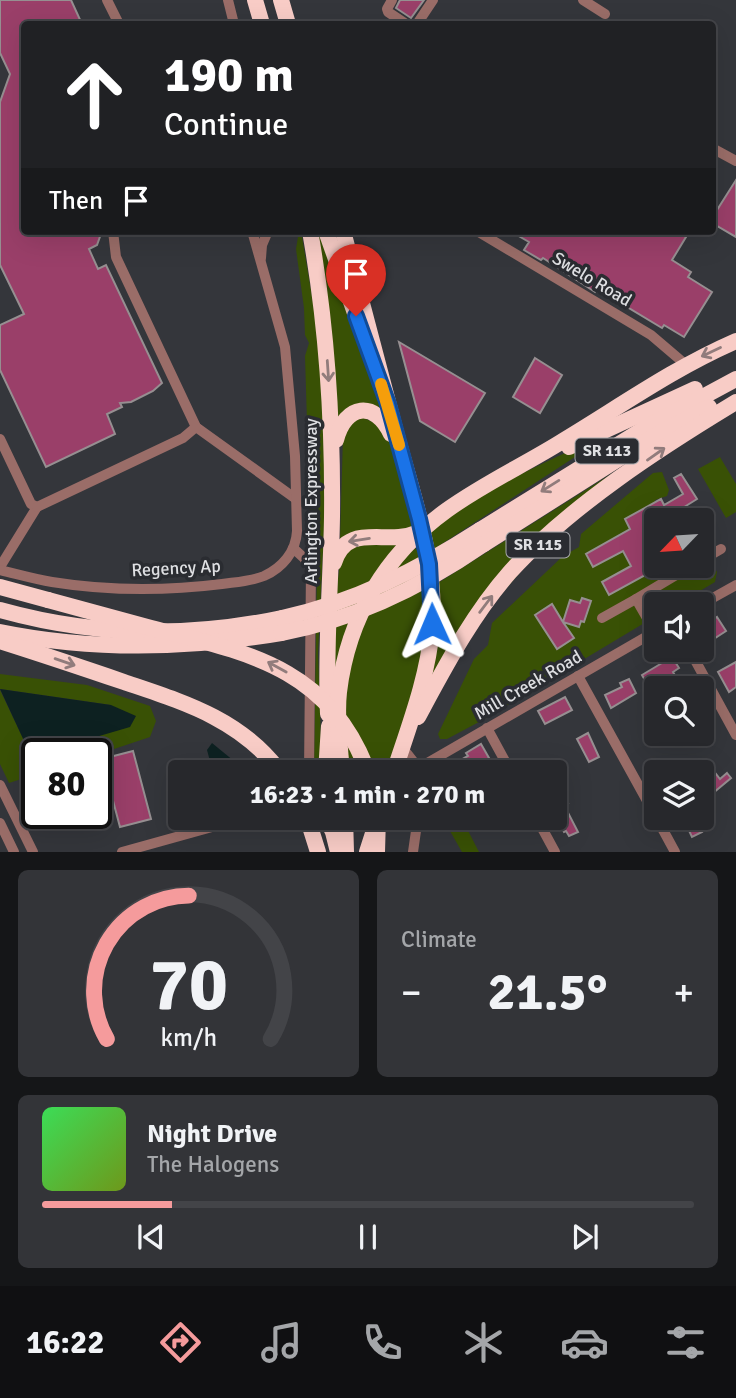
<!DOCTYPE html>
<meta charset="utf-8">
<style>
body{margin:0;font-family:Signika,sans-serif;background:#333438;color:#f1f3f6;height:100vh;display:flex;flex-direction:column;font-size:26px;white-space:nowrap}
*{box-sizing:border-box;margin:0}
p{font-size:23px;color:#a4a6a9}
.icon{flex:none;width:38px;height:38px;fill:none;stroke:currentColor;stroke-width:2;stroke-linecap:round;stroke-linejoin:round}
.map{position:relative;height:852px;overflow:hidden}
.panel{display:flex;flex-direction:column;gap:18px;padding:18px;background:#151618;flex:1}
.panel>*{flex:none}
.guide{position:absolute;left:21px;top:21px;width:695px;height:214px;border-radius:7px;box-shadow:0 7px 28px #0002,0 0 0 2px #434448;background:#202124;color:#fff;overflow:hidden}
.needle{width:46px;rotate:245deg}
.tools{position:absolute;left:644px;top:508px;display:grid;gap:14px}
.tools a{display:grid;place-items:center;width:70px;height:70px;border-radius:7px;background:#27282c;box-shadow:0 7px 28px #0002,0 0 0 2px #434448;font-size:35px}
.speed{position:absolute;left:21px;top:738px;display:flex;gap:14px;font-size:35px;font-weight:700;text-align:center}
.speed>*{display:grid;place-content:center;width:91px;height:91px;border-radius:50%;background:#27282c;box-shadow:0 7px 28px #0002,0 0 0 2px #434448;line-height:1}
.speed .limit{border:4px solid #111;border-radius:10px;background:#fff;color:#111}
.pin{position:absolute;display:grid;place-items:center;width:60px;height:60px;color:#fff;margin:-72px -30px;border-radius:50% 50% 50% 0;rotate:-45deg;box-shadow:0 0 7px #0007}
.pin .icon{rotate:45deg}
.me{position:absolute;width:77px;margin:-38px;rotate:359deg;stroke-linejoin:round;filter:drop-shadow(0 0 5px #0008)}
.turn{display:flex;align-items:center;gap:24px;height:147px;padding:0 28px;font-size:32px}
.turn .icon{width:91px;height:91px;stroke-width:2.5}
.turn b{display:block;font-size:49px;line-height:60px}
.then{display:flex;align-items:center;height:66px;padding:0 28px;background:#0003;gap:14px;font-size:26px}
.big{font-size:52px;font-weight:800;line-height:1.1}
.panel .widget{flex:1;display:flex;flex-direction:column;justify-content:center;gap:10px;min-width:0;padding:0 24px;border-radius:10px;background:#333438}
.panel .dial{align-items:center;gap:0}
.dial svg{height:182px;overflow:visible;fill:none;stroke:#434448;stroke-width:7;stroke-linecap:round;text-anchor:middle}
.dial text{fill:#f1f3f6;stroke:none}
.song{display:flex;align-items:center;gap:21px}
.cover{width:84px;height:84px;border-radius:10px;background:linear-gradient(135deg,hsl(130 70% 55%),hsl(80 70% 35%))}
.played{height:7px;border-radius:4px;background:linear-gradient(90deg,#f59b9c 20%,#434448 20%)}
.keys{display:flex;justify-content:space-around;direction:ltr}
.heat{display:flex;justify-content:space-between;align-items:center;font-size:38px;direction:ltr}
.panel .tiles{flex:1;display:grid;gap:18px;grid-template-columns:1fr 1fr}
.widget:last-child{grid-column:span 2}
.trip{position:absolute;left:168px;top:760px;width:399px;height:70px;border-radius:7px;background:#27282c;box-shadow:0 7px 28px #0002,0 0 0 2px #434448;font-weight:800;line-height:70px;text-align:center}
.tab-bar{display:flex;height:112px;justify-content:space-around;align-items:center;background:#101012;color:#a4a6a9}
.tab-bar .icon{width:49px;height:49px}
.tab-bar .active{color:#f59b9c}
.tab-bar b{font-size:32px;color:#f1f3f6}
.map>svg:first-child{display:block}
</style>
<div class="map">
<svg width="736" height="852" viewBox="0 0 736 852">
<rect width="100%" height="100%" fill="#34363b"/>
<!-- green -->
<g fill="#395105">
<path d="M299 231H301L322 356 328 447 318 653 322 772H314L317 567 311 552 305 356 309 343 305 335 304 308 296 249Z"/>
<path d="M315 231H320L372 378 381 412 337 423Z"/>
<path d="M362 417 381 426 390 442 404 495 417 527 412 531 348 534 340 540 343 437 346 426Z"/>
<path d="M606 434 607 436 431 551 427 531C481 489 545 463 606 434Z"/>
<path d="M651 449 572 511 432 676 438 583Z"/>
<path d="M720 457 736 484V512L726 518 698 469Z"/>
<path d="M662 472 669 490 667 496 655 500 656 565H702V547L717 572 715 582 678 604H656V616L479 722 447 739H440L438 734 474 659 488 645 492 623 563 556 579 547 581 534 653 473Z"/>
<path d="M401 540 396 550 332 700V630L340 562 345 546Z"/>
<path d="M413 548 419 550 427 589 423 659 388 772H344L345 674 376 594Z"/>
<path d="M0 674 87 685 150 706 156 721 150 737 96 755 37 754V774L9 783 0 764V690L31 755 111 705 0 689Z"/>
<path d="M442 817H461L479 852H462Z"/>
</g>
<!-- water -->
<g fill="#0d2121">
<path d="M0 689 111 705 136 716 130 727 31 756Z"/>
<path d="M212 743 245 770V772H213L207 750Z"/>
</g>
<!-- building -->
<g fill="#9a3f69" stroke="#968f91" stroke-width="2">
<path d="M0 0H71L82 24H24V231H102L97 245 89 249 98 269 106 265 162 383 153 391 131 402 120 403 122 407 107 414 115 434 46 467 0 370V325L24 314 0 265V102L10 74 0 53Z"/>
<path d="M400 0H424L411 18 396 8Z"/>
<path d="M736 180V237L712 223V208L717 210Z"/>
<path d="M510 231H677L686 237 672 260 691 272 688 277 712 292 684 337 664 325 662 328 619 302 621 298 600 285 595 292 543 258 541 260 524 250 529 242Z"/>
<path d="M399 342 485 393 455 442 420 421Z"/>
<path d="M535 358 562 375 540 413 513 397Z"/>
<path d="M681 474 697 499 681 509 687 520H656V565H665L667 568 672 566 673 568 660 576 656 569 609 595 602 582 631 566 623 551 593 567 586 554 630 529 625 519 661 499 664 505 683 494 674 478Z"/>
<path d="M582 598 591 601 584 622 581 621 579 627 563 622 574 638 557 649 535 615 552 604 563 622 570 600 580 603Z"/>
<path d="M717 617 726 631 709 642 702 627Z"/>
<path d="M672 657 679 668 673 672 681 686 656 688V699L642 675Z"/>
<path d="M736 662V687L729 692 718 672Z"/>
<path d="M629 679 636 693 611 708 605 695 622 687 620 683Z"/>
<path d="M565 697 572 710 545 724 538 711Z"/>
<path d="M588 733 599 757 589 762 577 739Z"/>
<path d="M481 744 489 758 465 772H439L468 756 466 753Z"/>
<path d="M133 751 151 819 120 827 102 759Z"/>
<path d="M727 773 731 778 712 794 703 785 716 774 720 779Z"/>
<path d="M562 793 568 803 564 805 578 832 569 836 566 831 564 832 555 815V796Z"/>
<path d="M674 817H695L702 832 692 837 685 822 679 825Z"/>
</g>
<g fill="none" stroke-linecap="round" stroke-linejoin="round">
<!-- minor -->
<g stroke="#9a6d68" stroke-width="10">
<path d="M107 0 119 24"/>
<path d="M228 0 234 24"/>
<path d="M392 0 387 9 388 12 406 24"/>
<path d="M583 0 605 14"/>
<path d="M417 24 433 0"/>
<path d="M712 148 736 161"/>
<path d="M477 231 651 335 685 364"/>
<path d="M261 258 262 245 268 231"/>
<path d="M196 427 296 499"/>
<path d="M0 439 31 504 37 507 0 567"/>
<path d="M37 507 183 438 196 427 116 257 113 231"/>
<path d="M293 548 304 558 311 569 309 772"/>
<path d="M702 560 721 549"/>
<path d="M0 570C17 574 35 579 52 582 108 591 166 591 222 584 236 582 252 581 264 576 282 568 296 552 297 531L295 456 285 347 252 231"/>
<path d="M636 599 693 565"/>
<path d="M702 604 736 585"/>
<path d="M602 618 636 599 655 632"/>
<path d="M689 649 736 735"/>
<path d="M578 676 656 817"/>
<path d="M487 728 511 772"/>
<path d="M402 747 413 761 417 772"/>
<path d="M417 769 656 631"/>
<path d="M0 785 33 852"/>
<path d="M536 817 555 852"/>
<path d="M656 817 675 852"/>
<path d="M0 823 14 852"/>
<path d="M122 852 248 817"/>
<path d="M413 852 418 817"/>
</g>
<!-- highway -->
<g stroke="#f8ccc6" stroke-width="16">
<path d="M255 0 262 24"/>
<path d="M281 0 288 24"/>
<path d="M310 231C327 326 333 421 332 517 331 582 325 648 328 714"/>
<path d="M326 231 355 313"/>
<path d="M343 231C361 299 379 368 397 436 414 499 437 563 432 628 428 677 409 726 394 772"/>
<path d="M336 440C345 404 375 400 391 434"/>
<path d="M569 447 695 389"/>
<path d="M480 530 645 428 736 379"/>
<path d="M484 544 653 437 709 407"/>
<path d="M334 563C347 521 386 546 416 533"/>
<path d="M0 587 48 600"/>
<path d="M0 610C93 636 188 638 282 618"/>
<path d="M0 632C93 651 187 649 281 633"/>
<path d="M0 641C41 654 83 668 124 682 183 702 241 719 280 772"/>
<path d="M418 717C445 667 472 615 510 572 570 506 660 448 736 402"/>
<path d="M326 772 329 726"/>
<path d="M342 772C340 746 336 718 339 692 348 617 386 554 447 510 483 484 524 465 561 442 621 406 672 369 736 341"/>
<path d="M326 817 333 832 338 852"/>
<path d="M345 817 346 852"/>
<path d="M367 852 376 824"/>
</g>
<!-- highway-bridge -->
<g stroke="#f8ccc6" stroke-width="16">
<path d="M48 600C82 609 117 619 151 628 249 653 328 667 368 772"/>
<path d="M282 618C355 602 418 570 480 530"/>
<path d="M281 633C354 620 423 586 484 544"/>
<path d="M307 817 318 852"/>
<path d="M377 852 378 817"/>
</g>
</g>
<!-- one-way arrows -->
<defs><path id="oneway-shaft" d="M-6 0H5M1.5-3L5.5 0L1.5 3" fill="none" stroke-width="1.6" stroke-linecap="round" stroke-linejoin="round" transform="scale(1.75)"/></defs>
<g stroke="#917c7c">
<use href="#oneway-shaft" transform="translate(711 352) rotate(155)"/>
<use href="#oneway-shaft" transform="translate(328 371) rotate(86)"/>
<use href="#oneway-shaft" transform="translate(656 454) rotate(-35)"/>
<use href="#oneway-shaft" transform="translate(550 486) rotate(148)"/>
<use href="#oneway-shaft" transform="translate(359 540) rotate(171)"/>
<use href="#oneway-shaft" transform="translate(486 604) rotate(-53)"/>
<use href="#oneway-shaft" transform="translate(65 662) rotate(19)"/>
<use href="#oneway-shaft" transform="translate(277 667) rotate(-151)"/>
</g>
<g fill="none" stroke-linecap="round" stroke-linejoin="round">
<!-- route casing -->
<g stroke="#114b97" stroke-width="18">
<path id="route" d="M356 316 388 404 419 519 429 564 432 624"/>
</g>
<!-- route -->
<use href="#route" stroke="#1a73e8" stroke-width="12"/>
<!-- slow -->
<path stroke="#f59e0b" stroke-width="12" d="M381 384 399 445"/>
</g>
<g text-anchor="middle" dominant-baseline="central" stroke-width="7" stroke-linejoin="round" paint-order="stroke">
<!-- shield labels -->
<g fill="#2a2c31" stroke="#a8a9ad" stroke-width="2">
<rect x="575.5" y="438.5" width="63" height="25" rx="5"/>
<rect x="506.5" y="532.5" width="63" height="25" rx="5"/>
</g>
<g font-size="16" font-weight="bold" fill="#dedfe2">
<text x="607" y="451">SR 113</text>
<text x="538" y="545">SR 115</text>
</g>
<!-- street labels -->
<g font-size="18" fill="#dedfe2" stroke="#2a2c31">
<text transform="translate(592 279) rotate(31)">Swelo Road</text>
<text transform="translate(311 501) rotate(-90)">Arlington Expressway</text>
<text transform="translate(176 568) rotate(-3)">Regency Ap</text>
<text transform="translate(528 685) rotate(-30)">Mill Creek Road</text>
</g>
</g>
</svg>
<div class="tools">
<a><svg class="needle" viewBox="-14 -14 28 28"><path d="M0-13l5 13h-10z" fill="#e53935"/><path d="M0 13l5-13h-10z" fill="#a4a6a9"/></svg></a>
<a><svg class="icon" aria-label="sound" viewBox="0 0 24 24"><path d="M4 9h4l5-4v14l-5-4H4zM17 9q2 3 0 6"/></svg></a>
<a><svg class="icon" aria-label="search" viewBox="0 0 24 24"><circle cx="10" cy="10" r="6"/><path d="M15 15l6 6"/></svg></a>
<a><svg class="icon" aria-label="layers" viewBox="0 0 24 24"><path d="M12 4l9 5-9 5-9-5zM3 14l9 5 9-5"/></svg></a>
</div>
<div class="speed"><div class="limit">80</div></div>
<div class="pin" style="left:356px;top:316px;background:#d93025"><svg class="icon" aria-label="arrive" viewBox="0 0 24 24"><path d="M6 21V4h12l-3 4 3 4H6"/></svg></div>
<svg class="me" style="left:432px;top:624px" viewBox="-20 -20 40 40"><path d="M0-17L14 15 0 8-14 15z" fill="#1a73e8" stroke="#fff" stroke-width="4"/></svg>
<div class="trip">16:23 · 1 min · 270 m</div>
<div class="guide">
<div class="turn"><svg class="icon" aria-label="ahead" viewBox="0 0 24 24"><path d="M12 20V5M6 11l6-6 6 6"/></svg><div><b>190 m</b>Continue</div></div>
<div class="then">Then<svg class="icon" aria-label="arrive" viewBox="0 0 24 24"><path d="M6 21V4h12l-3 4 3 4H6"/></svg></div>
</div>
</div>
<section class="panel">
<div class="tiles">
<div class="widget dial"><svg viewBox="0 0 100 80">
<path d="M14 69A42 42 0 1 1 86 69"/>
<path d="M14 69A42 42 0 0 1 50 6" stroke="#f59b9c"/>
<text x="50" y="56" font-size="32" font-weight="700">70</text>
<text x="50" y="72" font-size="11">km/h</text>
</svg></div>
<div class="widget"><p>Climate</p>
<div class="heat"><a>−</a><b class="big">21.5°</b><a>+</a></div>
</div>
<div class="widget">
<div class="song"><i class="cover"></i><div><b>Night Drive</b><p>The Halogens</p></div></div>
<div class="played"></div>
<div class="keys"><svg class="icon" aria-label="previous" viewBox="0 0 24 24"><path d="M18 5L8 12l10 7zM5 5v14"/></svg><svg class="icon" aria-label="pause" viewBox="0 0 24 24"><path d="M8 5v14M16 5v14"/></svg><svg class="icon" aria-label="next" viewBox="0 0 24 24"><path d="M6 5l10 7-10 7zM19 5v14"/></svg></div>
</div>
</div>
</section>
<nav class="tab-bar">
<b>16:22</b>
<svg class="icon active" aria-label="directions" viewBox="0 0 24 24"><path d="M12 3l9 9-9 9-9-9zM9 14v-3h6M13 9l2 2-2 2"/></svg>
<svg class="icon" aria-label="music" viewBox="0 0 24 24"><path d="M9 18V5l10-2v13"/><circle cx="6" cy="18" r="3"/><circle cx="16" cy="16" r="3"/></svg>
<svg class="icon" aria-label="phone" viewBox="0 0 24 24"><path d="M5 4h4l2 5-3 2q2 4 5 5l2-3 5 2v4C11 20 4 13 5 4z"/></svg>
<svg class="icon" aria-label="climate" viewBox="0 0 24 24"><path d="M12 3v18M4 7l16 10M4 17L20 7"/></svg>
<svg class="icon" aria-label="car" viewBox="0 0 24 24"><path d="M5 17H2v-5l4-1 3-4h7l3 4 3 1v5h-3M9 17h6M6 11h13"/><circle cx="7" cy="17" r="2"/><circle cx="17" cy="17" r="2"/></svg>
<svg class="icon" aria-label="filters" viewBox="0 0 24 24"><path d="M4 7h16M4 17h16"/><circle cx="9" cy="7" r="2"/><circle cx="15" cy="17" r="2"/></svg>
</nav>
